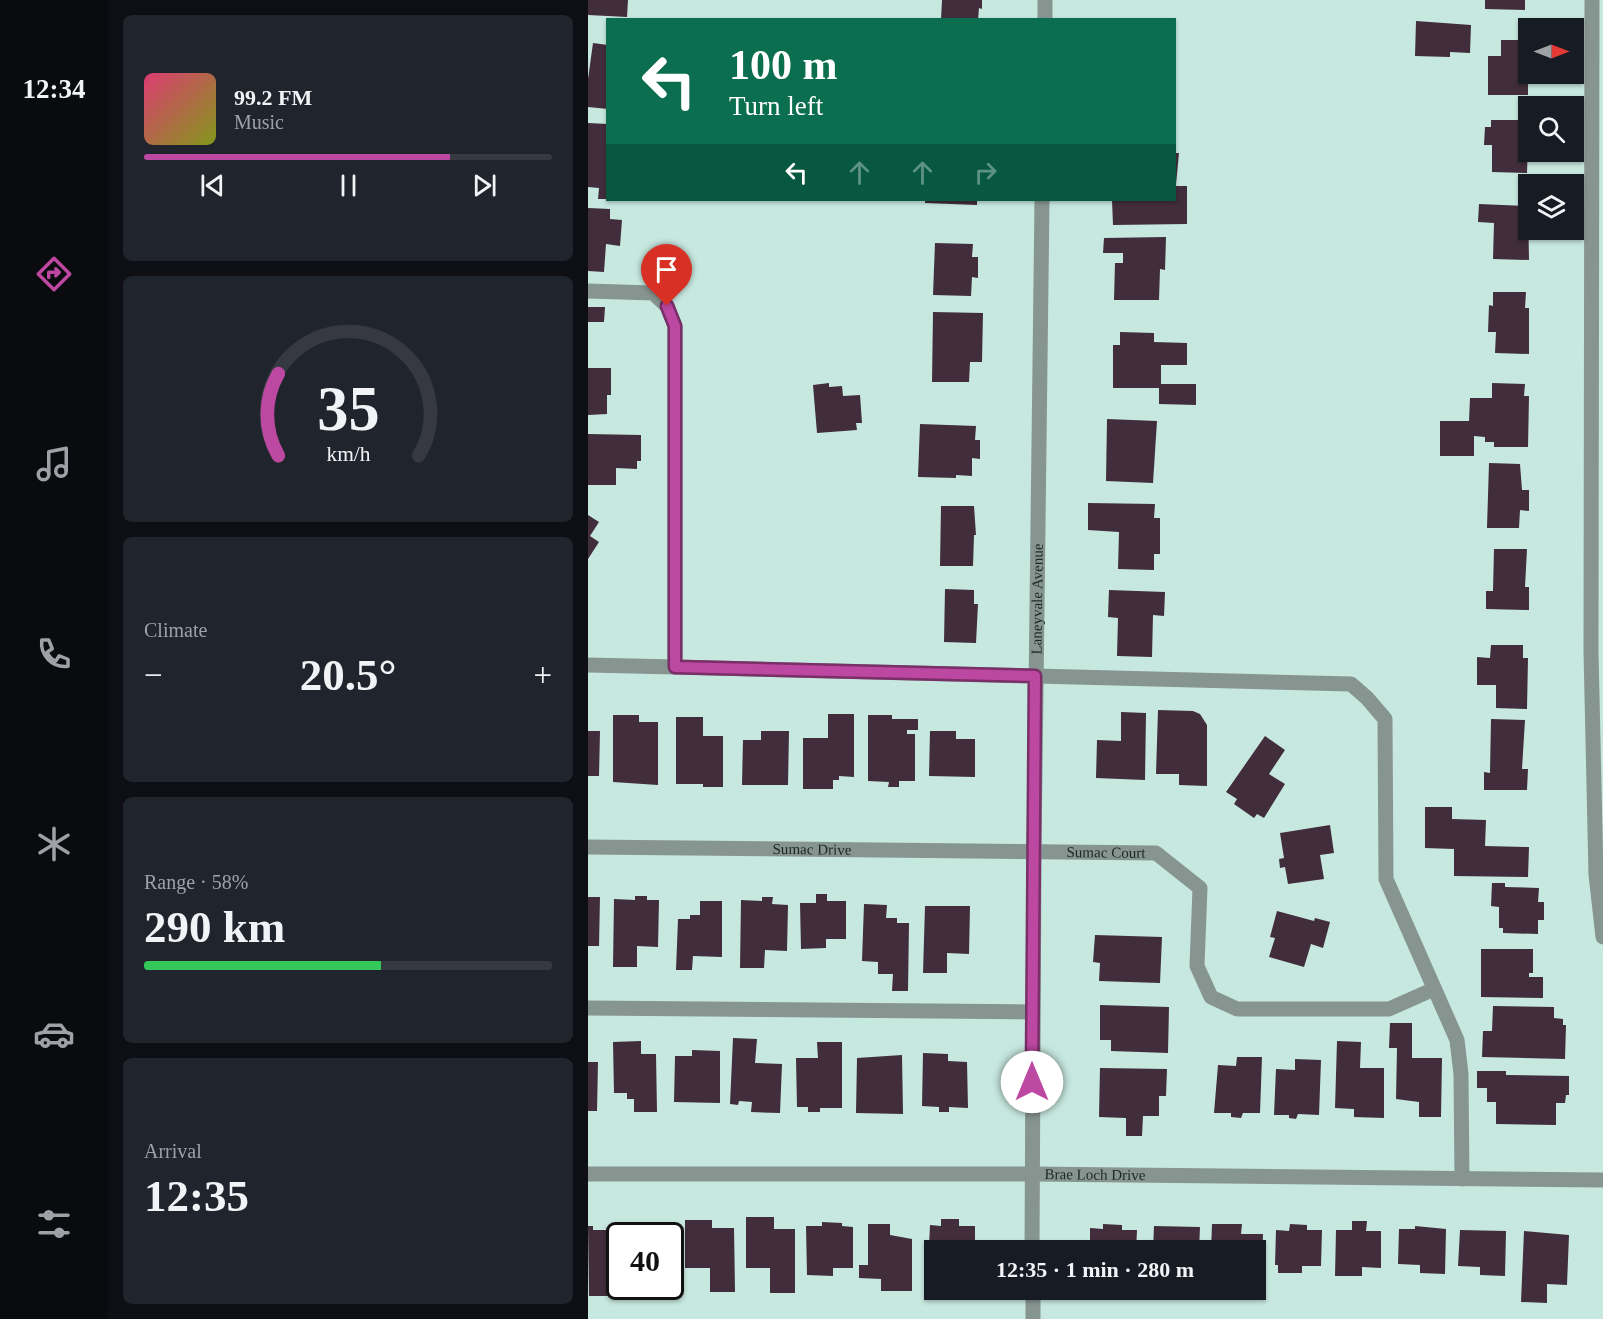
<!DOCTYPE html>
<meta charset="utf-8">
<style>
body{margin:0;font-family:"Times New Roman",serif;background:#20242c;color:#f1f3f6;height:100vh;display:flex;flex-direction:column;font-size:22px;white-space:nowrap}
*{box-sizing:border-box;margin:0}
p{font-size:20px;color:#9ea1a6}
.icon{flex:none;width:33px;height:33px;fill:none;stroke:currentColor;stroke-width:2;stroke-linecap:round;stroke-linejoin:round}
.map{position:relative;flex:1;overflow:hidden}
.sheet{display:flex;flex-direction:column;gap:15px;padding:15px;background:#0d0f14;width:480px}
.sheet>*{flex:none}
.banner{position:absolute;left:18px;top:18px;width:570px;height:183px;border-radius:0px;box-shadow:0 2px 4px #0004;background:#0b6e4f;color:#fff;overflow:hidden}
.needle{width:39px;rotate:90deg}
.tools{position:absolute;left:930px;top:18px;display:grid;gap:12px}
.tools a{display:grid;place-items:center;width:66px;height:66px;border-radius:0px;background:#171b24;box-shadow:0 2px 4px #0004;font-size:30px}
.speed{position:absolute;left:18px;top:1222px;display:flex;gap:12px;font-size:30px;font-weight:700;text-align:center}
.speed>*{display:grid;place-content:center;width:78px;height:78px;border-radius:50%;background:#171b24;box-shadow:0 2px 4px #0004;line-height:1}
.speed .limit{border:3px solid #111;border-radius:9px;background:#fff;color:#111}
.pin{position:absolute;display:grid;place-items:center;width:51px;height:51px;color:#fff;margin:-62px -26px;border-radius:50% 50% 50% 0;rotate:-45deg;box-shadow:0 0 6px #0007}
.pin .icon{rotate:45deg}
.me{position:absolute;width:66px;margin:-33px;rotate:0deg;stroke-linejoin:round;filter:drop-shadow(0 0 4px #0008)}
.turn{display:flex;align-items:center;gap:21px;height:126px;padding:0 24px;font-size:27px}
.turn .icon{width:78px;height:78px;stroke-width:2.5}
.turn b{display:block;font-size:42px;line-height:51px}
.lanes{display:flex;align-items:center;height:57px;padding:0 24px;background:#0003;justify-content:center;gap:30px;direction:ltr}
.lanes .off{opacity:.35}
.big{font-size:45px;font-weight:800;line-height:1.1}
.sheet .widget{flex:1;display:flex;flex-direction:column;justify-content:center;gap:9px;min-width:0;padding:0 21px;border-radius:9px;background:#20242c}
.sheet .dial{align-items:center;gap:0}
.dial svg{height:156px;overflow:visible;fill:none;stroke:#363941;stroke-width:7;stroke-linecap:round;text-anchor:middle}
.dial text{fill:#f1f3f6;stroke:none}
.song{display:flex;align-items:center;gap:18px}
.cover{width:72px;height:72px;border-radius:9px;background:linear-gradient(135deg,hsl(340 70% 55%),hsl(70 70% 35%))}
.played{height:6px;border-radius:3px;background:linear-gradient(90deg,#bc48a1 75%,#363941 75%)}
.keys{display:flex;justify-content:space-around;direction:ltr}
.heat{display:flex;justify-content:space-between;align-items:center;font-size:33px;direction:ltr}
.charge{height:9px;border-radius:4px;background:linear-gradient(90deg,#34c759 58%,#363941 0)}
.trip{position:absolute;left:336px;top:1240px;width:342px;height:60px;border-radius:0px;background:#171b24;box-shadow:0 2px 4px #0004;font-weight:800;line-height:60px;text-align:center}
main{display:flex;flex:1;min-height:0}
.menu{display:flex;flex-direction:column;width:108px;justify-content:space-around;align-items:center;background:#090b0e;color:#9ea1a6}
.menu .icon{width:42px;height:42px}
.menu .current{color:#bc48a1}
.menu b{font-size:27px;color:#f1f3f6}
.map>svg:first-child{display:block}
</style>
<main>
<nav class="menu">
<b>12:34</b>
<svg class="icon current" aria-label="directions" viewBox="0 0 24 24"><path d="M12 3l9 9-9 9-9-9zM9 14v-3h6M13 9l2 2-2 2"/></svg>
<svg class="icon" aria-label="music" viewBox="0 0 24 24"><path d="M9 18V5l10-2v13"/><circle cx="6" cy="18" r="3"/><circle cx="16" cy="16" r="3"/></svg>
<svg class="icon" aria-label="phone" viewBox="0 0 24 24"><path d="M5 4h4l2 5-3 2q2 4 5 5l2-3 5 2v4C11 20 4 13 5 4z"/></svg>
<svg class="icon" aria-label="climate" viewBox="0 0 24 24"><path d="M12 3v18M4 7l16 10M4 17L20 7"/></svg>
<svg class="icon" aria-label="car" viewBox="0 0 24 24"><path d="M5 17H2v-5l4-1 3-4h7l3 4 3 1v5h-3M9 17h6M6 11h13"/><circle cx="7" cy="17" r="2"/><circle cx="17" cy="17" r="2"/></svg>
<svg class="icon" aria-label="filters" viewBox="0 0 24 24"><path d="M4 7h16M4 17h16"/><circle cx="9" cy="7" r="2"/><circle cx="15" cy="17" r="2"/></svg>
</nav>
<section class="sheet">
<div class="widget">
<div class="song"><i class="cover"></i><div><b>99.2 FM</b><p>Music</p></div></div>
<div class="played"></div>
<div class="keys"><svg class="icon" aria-label="previous" viewBox="0 0 24 24"><path d="M18 5L8 12l10 7zM5 5v14"/></svg><svg class="icon" aria-label="pause" viewBox="0 0 24 24"><path d="M8 5v14M16 5v14"/></svg><svg class="icon" aria-label="next" viewBox="0 0 24 24"><path d="M6 5l10 7-10 7zM19 5v14"/></svg></div>
</div>
<div class="widget dial"><svg viewBox="0 0 100 80">
<path d="M14 69A42 42 0 1 1 86 69"/>
<path d="M14 69A42 42 0 0 1 14 27" stroke="#bc48a1"/>
<text x="50" y="56" font-size="32" font-weight="700">35</text>
<text x="50" y="72" font-size="11">km/h</text>
</svg></div>
<div class="widget"><p>Climate</p>
<div class="heat"><a>−</a><b class="big">20.5°</b><a>+</a></div>
</div>
<div class="widget"><p>Range · 58%</p><b class="big">290 km</b><div class="charge"></div></div>
<div class="widget"><p>Arrival</p><b class="big">12:35</b></div>
</section>
<div class="map">
<svg width="1015" height="1319" viewBox="0 0 1015 1319">
<rect width="100%" height="100%" fill="#c7e8df"/>
<!-- building -->
<g fill="#412d3b">
<path d="M0 0H40L39 17 0 15Z"/>
<path d="M354 0H394V9L391 8 390 20H353Z"/>
<path d="M897 0H937V10L897 9Z"/>
<path d="M828 21 883 25 882 53 862 52V57L827 56Z"/>
<path d="M913 40H940V59H935V68H940V95H900V56H913Z"/>
<path d="M5 43 20 45V109L0 107V79Z"/>
<path d="M903 120H931V133H936V142H940L939 173 904 172V145H896L897 127H903Z"/>
<path d="M0 123 20 124V199H10L11 188 0 187Z"/>
<path d="M586 153H591L588 184H586Z"/>
<path d="M586 186H599V224L525 225 524 200H586Z"/>
<path d="M337 200H389V205L337 203Z"/>
<path d="M891 204 940 206 941 260 905 259 906 223 890 222Z"/>
<path d="M0 208 22 209V219L34 220 32 246 18 244 16 272 0 271Z"/>
<path d="M578 237 577 270 572 269 571 300H526L527 263H535V253H515L516 238Z"/>
<path d="M347 243 385 244 384 257H390V278L384 277 383 296 345 295Z"/>
<path d="M905 292H938L937 308H941V354L907 353 908 332H900L901 305 905 306Z"/>
<path d="M0 307H17L16 322H0Z"/>
<path d="M345 312 395 313 394 362H382L381 382H344Z"/>
<path d="M532 332 566 333V342L599 343V365H573V384H608V405L571 404V388H525V345H532Z"/>
<path d="M0 368H23V395H19V414L0 415Z"/>
<path d="M241 383V387L254 386 255 396 272 395 274 423H268L269 430 229 433 225 385Z"/>
<path d="M904 383 937 384 936 396H941L940 447H906V442H897V437L886 436V456H852V421H881L882 398H904Z"/>
<path d="M519 419 569 421 565 483 518 481Z"/>
<path d="M332 424 388 426 387 440H392V459L384 458V476L368 475V478L330 477Z"/>
<path d="M0 434 53 435V461H49V469L28 468V485H0Z"/>
<path d="M901 463 932 464 934 490H941V511L932 510 931 528H899Z"/>
<path d="M500 503 567 504 566 518H572V554H566V570L530 569 531 532 500 530Z"/>
<path d="M353 506H386L388 535H386L385 566H352Z"/>
<path d="M0 515 11 522 2 536 11 542 0 559Z"/>
<path d="M906 549H939L937 587H941V610L898 609V591H905Z"/>
<path d="M357 589 386 590V604H390L388 643 356 642Z"/>
<path d="M521 590 577 592 576 616 565 615 564 657 529 656 530 618 520 617Z"/>
<path d="M903 645H935V658H940L939 709 908 708V685H889V657L902 658Z"/>
<path d="M570 710 605 711 612 714 619 725V786L591 785V774H568Z"/>
<path d="M533 712 558 713 557 780 508 778 509 740 533 741Z"/>
<path d="M240 714H266V777L251 776V780H245V789H215V738H240Z"/>
<path d="M25 715H51V722H70V785L25 782Z"/>
<path d="M280 715H304V719H330V730H319V734H327V781H311V787H300L301 782 280 781Z"/>
<path d="M88 717H115V736H135V787H115V784H88Z"/>
<path d="M903 719 937 720 934 769H940L939 790H896V772L902 773Z"/>
<path d="M0 731H12L11 776H0Z"/>
<path d="M173 731H201L200 785H154L155 740H173Z"/>
<path d="M342 731H368V739H387V777L341 776Z"/>
<path d="M677 736 697 750 681 774 697 784 676 818 669 814 666 818 646 804 649 799 638 792Z"/>
<path d="M837 807H864V819L898 820 897 846 941 847 940 877 866 876V849L837 848Z"/>
<path d="M742 825 746 853 732 855 736 879 700 884 697 867 692 868 691 859 696 858 692 833Z"/>
<path d="M904 883H917V887L951 888 950 902H956V920H950V934L915 933V928H911V907L903 906Z"/>
<path d="M228 894H239V901H258V939H238V948L213 949 212 903H228Z"/>
<path d="M47 896H59V900H71L70 947 49 946V967H25L26 899 47 900Z"/>
<path d="M0 897H12L11 946H0Z"/>
<path d="M174 897H185L184 904 200 905 199 951 177 950 176 968H152L153 900 174 901Z"/>
<path d="M112 901H134V957L105 956 104 970H88L90 919H102V915H112Z"/>
<path d="M276 904 299 905 298 918H309V923H321L320 991H304L305 974H290V962L274 961Z"/>
<path d="M337 906H382L381 954 359 953V973H335Z"/>
<path d="M689 911 726 921 727 918 742 922 735 948 723 944 716 967 681 957 687 938 682 937Z"/>
<path d="M507 935 574 937 572 983 511 981 512 963 505 962Z"/>
<path d="M893 949H945V973H941V977H955V998L893 997Z"/>
<path d="M512 1005 581 1007 580 1053 523 1051V1040H512Z"/>
<path d="M905 1006 966 1007V1018L975 1019V1025H978L977 1059 894 1057 895 1031H904Z"/>
<path d="M802 1023H824V1058H854L853 1117H831V1102L808 1099 809 1048H801Z"/>
<path d="M145 1038 169 1039 167 1063 194 1064 192 1113 163 1112 164 1102 151 1101 150 1105 142 1104Z"/>
<path d="M53 1041V1054H68L69 1112H46V1099H39V1093H26L25 1042Z"/>
<path d="M749 1041 773 1042 772 1068H796V1118L766 1117V1109L747 1108Z"/>
<path d="M229 1042H254V1108H232V1112H220V1107H209L208 1058H230Z"/>
<path d="M104 1050 132 1051V1103L86 1102 87 1056H104Z"/>
<path d="M335 1053 360 1054V1061L379 1062 380 1108 361 1107V1112H351V1107L334 1106Z"/>
<path d="M314 1055 315 1114 268 1113 269 1058Z"/>
<path d="M649 1057H674L672 1113H655L653 1118 643 1117V1113H626L630 1065 648 1066Z"/>
<path d="M707 1059 733 1060 731 1115 710 1114 708 1119 701 1118V1115H686L688 1069 707 1070Z"/>
<path d="M0 1062H10L9 1111H0Z"/>
<path d="M512 1068 579 1069 578 1096H571V1116H555L554 1136H538V1118L511 1117Z"/>
<path d="M889 1071H918V1075L981 1076V1095H978L977 1103H968V1125L908 1124V1102H899V1088H889Z"/>
<path d="M158 1217H186V1229H207V1293H182V1268H158Z"/>
<path d="M353 1219H371V1226H387V1251H346V1270L340 1269 342 1225 353 1226Z"/>
<path d="M97 1220H124V1228H146L147 1292H122V1268H97Z"/>
<path d="M764 1221H779L778 1231H793V1268L774 1267V1276H747L748 1230H764Z"/>
<path d="M41 1222H84V1236H40Z"/>
<path d="M234 1222 254 1223V1226L265 1227V1268H245V1276L219 1275 218 1226H234Z"/>
<path d="M280 1224H302V1235L324 1239V1291H293V1279L271 1278V1265H280Z"/>
<path d="M515 1224 534 1225V1230H549L548 1251H502V1228L515 1229Z"/>
<path d="M624 1224H654L653 1234H675L673 1298 649 1297 650 1290H668V1251H623Z"/>
<path d="M702 1224 719 1225V1230H734L733 1266H714V1273H690V1265H687L688 1230 701 1231Z"/>
<path d="M0 1226H5V1230H27L26 1296H1Z"/>
<path d="M566 1226 612 1227 611 1251H565Z"/>
<path d="M827 1226 858 1229 857 1274 832 1273V1265L810 1264 811 1229H827Z"/>
<path d="M872 1230 918 1231 917 1276 892 1275V1267L870 1266Z"/>
<path d="M936 1231 981 1235 979 1285 959 1284V1303L933 1302Z"/>
</g>
<g fill="none" stroke-linecap="round" stroke-linejoin="round">
<!-- minor -->
<g stroke="#879591" stroke-width="15">
<path d="M1004 0 1003 651 1008 875 1015 937"/>
<path d="M457 20V0"/>
<path d="M0 291 65 293 79 306 87 326V667L0 665"/>
<path d="M87 667 763 684 779 698 797 719 798 879 869 1040 873 1074 874 1179"/>
<path id="s1" d="M0 847 568 853 612 888 609 966 623 997 649 1009H801L846 989"/>
<path d="M0 1008 444 1012"/>
<path id="s2" d="M0 1174H444L1015 1180"/>
<path id="s3" d="M444 1251 446 851 454 200"/>
<path d="M445 1290V1319"/>
</g>
</g>
<g fill="none" stroke-linecap="round" stroke-linejoin="round">
<!-- route casing -->
<g stroke="#7a2f69" stroke-width="15">
<path id="route" d="M79 306 87 326V667L447 676 444 1082"/>
</g>
<!-- route -->
<use href="#route" stroke="#bc48a1" stroke-width="10"/>
</g>
<g text-anchor="middle" dominant-baseline="central" stroke-width="6" stroke-linejoin="round" paint-order="stroke">
<!-- street labels -->
<g font-size="15" fill="#1b2825" stroke="#fff">
<text stroke="none"><textPath href="#s3" startOffset="652">Laneyvale Avenue</textPath></text>
<text stroke="none"><textPath href="#s1" startOffset="224">Sumac Drive</textPath></text>
<text stroke="none"><textPath href="#s1" startOffset="518">Sumac Court</textPath></text>
<text stroke="none"><textPath href="#s2" startOffset="507">Brae Loch Drive</textPath></text>
</g>
</g>
</svg>
<div class="tools">
<a><svg class="needle" viewBox="-14 -14 28 28"><path d="M0-13l5 13h-10z" fill="#e53935"/><path d="M0 13l5-13h-10z" fill="#9ea1a6"/></svg></a>
<a><svg class="icon" aria-label="search" viewBox="0 0 24 24"><circle cx="10" cy="10" r="6"/><path d="M15 15l6 6"/></svg></a>
<a><svg class="icon" aria-label="layers" viewBox="0 0 24 24"><path d="M12 4l9 5-9 5-9-5zM3 14l9 5 9-5"/></svg></a>
</div>
<div class="speed"><div class="limit">40</div></div>
<div class="pin" style="left:79px;top:306px;background:#d93025"><svg class="icon" aria-label="arrive" viewBox="0 0 24 24"><path d="M6 21V4h12l-3 4 3 4H6"/></svg></div>
<svg class="me" style="left:444px;top:1082px" viewBox="-20 -20 40 40"><circle r="19" fill="#fff"/><path d="M0-13L10 11 0 6-10 11z" fill="#bc48a1"/></svg>
<div class="trip">12:35 · 1 min · 280 m</div>
<div class="banner">
<div class="turn"><svg class="icon" aria-label="left" viewBox="0 0 24 24"><path d="M17 20v-9H6M10 6l-5 5 5 5"/></svg><div><b>100 m</b>Turn left</div></div>
<div class="lanes"><svg class="icon" aria-label="left" viewBox="0 0 24 24"><path d="M17 20v-9H6M10 6l-5 5 5 5"/></svg><svg class="icon off" aria-label="ahead" viewBox="0 0 24 24"><path d="M12 20V5M6 11l6-6 6 6"/></svg><svg class="icon off" aria-label="ahead" viewBox="0 0 24 24"><path d="M12 20V5M6 11l6-6 6 6"/></svg><svg class="icon off" aria-label="right" viewBox="0 0 24 24"><path d="M7 20v-9h11M14 6l5 5-5 5"/></svg></div>
</div>
</div>
</main>
